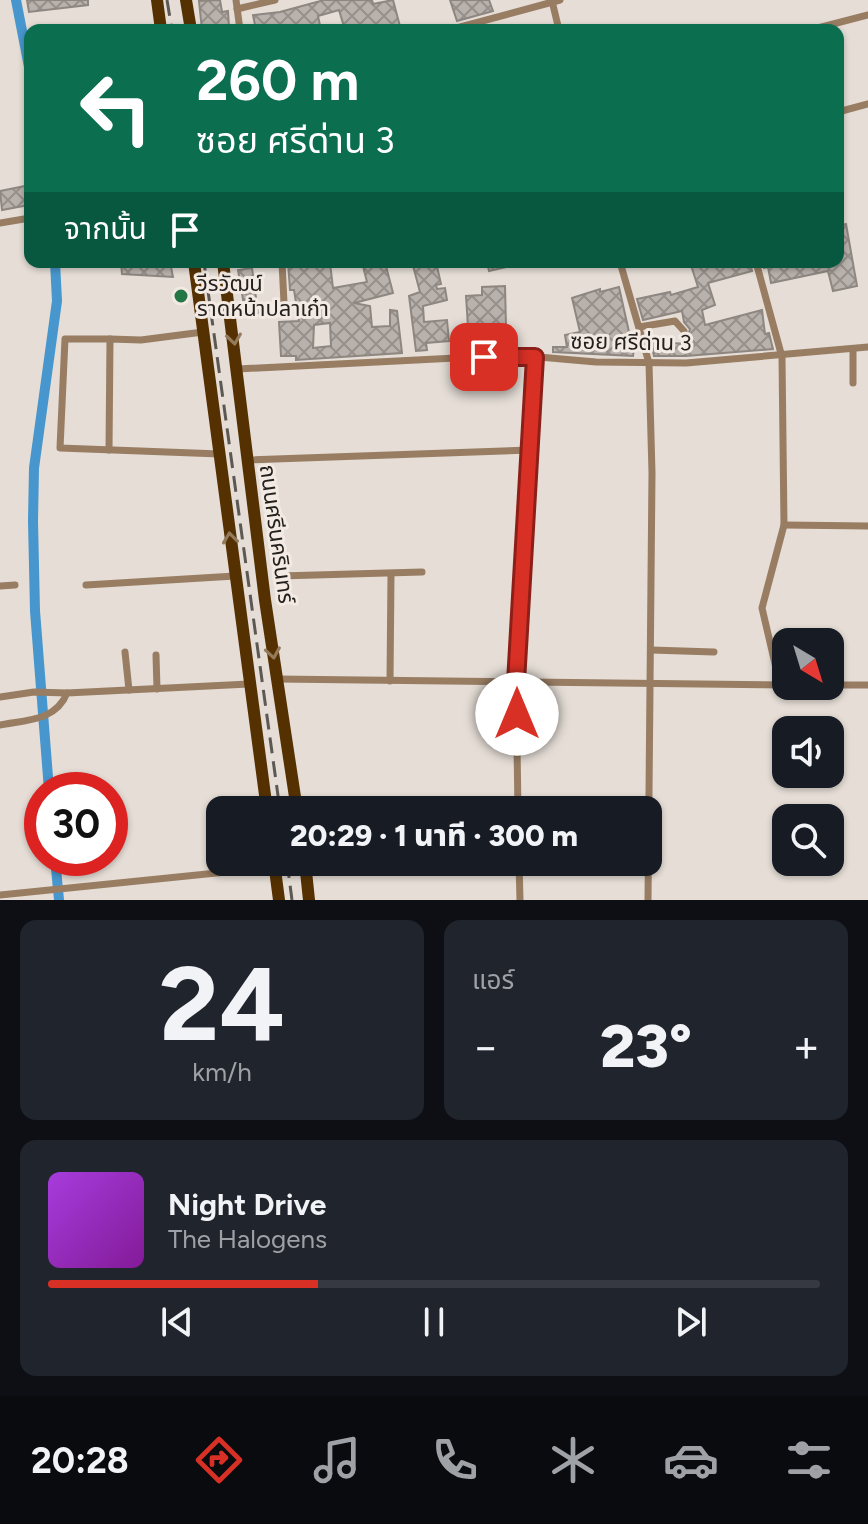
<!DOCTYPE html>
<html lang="th">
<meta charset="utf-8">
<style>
body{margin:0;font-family:Figtree,"Noto Sans Thai",sans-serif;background:#20242c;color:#f1f3f6;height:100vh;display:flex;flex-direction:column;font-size:30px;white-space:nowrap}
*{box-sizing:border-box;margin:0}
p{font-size:26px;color:#9ea1a6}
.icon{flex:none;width:44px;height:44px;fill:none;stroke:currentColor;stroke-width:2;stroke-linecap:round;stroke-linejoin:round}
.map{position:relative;height:900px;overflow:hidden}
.sheet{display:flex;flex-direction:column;gap:20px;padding:20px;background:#0d0f14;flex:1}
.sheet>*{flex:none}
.hud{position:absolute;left:24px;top:24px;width:820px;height:244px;border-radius:16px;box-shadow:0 2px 6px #0004;background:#0b6e4f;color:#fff;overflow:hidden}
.needle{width:52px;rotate:142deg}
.controls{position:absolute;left:772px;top:628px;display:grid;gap:16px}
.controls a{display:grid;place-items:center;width:72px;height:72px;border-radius:16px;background:#171b24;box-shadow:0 2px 6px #0004;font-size:40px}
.speed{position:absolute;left:24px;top:772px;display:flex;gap:16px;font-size:40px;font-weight:700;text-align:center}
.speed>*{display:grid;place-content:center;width:104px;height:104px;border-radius:50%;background:#171b24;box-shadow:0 2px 6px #0004;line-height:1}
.speed .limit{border:12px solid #d22;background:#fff;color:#111}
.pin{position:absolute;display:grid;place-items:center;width:68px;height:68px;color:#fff;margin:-34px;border-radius:16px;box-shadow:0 4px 12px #0006}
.me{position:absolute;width:88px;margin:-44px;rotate:0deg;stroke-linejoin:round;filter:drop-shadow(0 0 6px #0008)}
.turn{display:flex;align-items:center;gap:28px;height:168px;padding:0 40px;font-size:36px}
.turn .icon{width:104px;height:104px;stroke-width:2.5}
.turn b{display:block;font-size:56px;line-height:68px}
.then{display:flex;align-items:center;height:76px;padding:0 40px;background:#0003;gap:16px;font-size:30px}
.big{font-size:60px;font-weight:800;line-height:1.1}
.sheet .tile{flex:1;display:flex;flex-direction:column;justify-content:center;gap:12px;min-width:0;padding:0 28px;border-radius:16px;background:#20242c}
.sheet .dial{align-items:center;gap:0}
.dial b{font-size:104px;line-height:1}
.song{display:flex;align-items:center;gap:24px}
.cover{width:96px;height:96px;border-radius:12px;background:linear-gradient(135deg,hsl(280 70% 55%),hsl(290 70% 35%))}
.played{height:8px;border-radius:4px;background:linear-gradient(90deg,#d93025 35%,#363941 35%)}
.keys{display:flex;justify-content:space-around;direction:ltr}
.heat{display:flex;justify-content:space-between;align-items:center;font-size:44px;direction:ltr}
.sheet .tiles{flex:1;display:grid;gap:20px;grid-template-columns:1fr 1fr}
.tile:last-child{grid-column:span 2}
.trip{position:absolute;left:206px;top:796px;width:456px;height:80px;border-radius:16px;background:#171b24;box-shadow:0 2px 6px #0004;font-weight:800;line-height:80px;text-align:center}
.tabs{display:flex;height:128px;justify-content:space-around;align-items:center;background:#090b0e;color:#9ea1a6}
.tabs .icon{width:56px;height:56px}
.tabs .on{color:#d93025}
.tabs b{font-size:36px;color:#f1f3f6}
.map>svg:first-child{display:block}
</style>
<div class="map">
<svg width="868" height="900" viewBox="0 0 868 900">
<defs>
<pattern id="building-cross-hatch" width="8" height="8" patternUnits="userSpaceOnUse" patternTransform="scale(2)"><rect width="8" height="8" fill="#b9b1ab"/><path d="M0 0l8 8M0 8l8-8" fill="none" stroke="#968f8a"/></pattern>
</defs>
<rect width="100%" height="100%" fill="#e5ddd6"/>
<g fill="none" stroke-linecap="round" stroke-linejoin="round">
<!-- canal -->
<g stroke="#4796cd" stroke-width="10">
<path d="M16 0 30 72"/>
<path d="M49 790 35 611 33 521 34 468 57 301 55 262"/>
<path d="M55 858 59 900"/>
</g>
</g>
<!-- building -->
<g fill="url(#building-cross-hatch)" stroke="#8e8781" stroke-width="2" fill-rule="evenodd">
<path d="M27 0H88V5L29 12Z"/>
<path d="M220 0 222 12 228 11 229 27 202 30 199 1Z"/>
<path d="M324 0H372L373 4 393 0 401 30H345L339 10 318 16 321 30H285L284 26 256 30 253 15 280 12Z"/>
<path d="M450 0H489L493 11 457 21Z"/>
<path d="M25 186 29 205 2 210 0 191Z"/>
<path d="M846 224 857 286 833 291 828 271 771 283 768 267 764 268 763 262H838V226Z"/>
<path d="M121 262H170L173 277 122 274Z"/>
<path d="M288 262H307L308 267 330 263 333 288 367 282 362 262H385L393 293 354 303 370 306 372 327 390 326V310L397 311 402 353 296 360V356H281L279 322 299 321 294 290H290ZM330 323 331 346 313 348 314 325Z"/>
<path d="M412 262H436L441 284 436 285 437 289 445 288 447 300 423 306 424 322 447 320 449 341 426 343 427 350 416 351 409 296 420 292Z"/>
<path d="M487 262H515V265L489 271Z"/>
<path d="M690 262H750L752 271 708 283 715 305 702 310 705 325 762 310 765 334 769 333 773 349 686 356H654L651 342 690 344 688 336 690 329 684 322 682 311 643 320 637 299 670 292 671 295 698 287Z"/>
<path d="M252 268 258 313 243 315 242 305H244L238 270Z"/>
<path d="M505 286 506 326 468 327 466 296 482 295V287Z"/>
<path d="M619 287 629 332 635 342 633 356 553 352V347H567L565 335 580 332 572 298 600 289V292Z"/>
</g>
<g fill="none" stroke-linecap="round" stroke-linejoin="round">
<!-- street -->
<g stroke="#987d63" stroke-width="7">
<path d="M236 0 240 30"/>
<path d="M552 1 559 30"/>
<path d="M237 9 275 0"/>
<path d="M449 30 560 0"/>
<path d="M810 30 868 15"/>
<path d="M838 112 868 104"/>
<path d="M0 223 30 218"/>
<path d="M282 262 284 303"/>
<path d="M620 262 649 363 652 473 648 900"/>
<path d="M756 262 782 357 784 525 762 608 780 685"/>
<path d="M639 327 675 321 684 331"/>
<path d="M110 339H65L60 448 220 454"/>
<path d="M238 369 516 355 596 362 686 363 868 347"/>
<path d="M853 383V349"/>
<path d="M109 450 110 339 141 340 203 332"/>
<path d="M247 460 530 450"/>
<path d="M784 525 868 526"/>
<path d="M280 576 422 572"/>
<path d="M86 585 235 576"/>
<path d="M0 586 15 585"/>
<path d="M651 650 714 652"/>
<path d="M125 652 129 690"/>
<path d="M156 655 157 689"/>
<path d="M277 679 786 685"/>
<path d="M390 681 391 574"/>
<path d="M830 685H868"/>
<path d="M0 697 34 692 67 693"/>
<path d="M0 725C26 720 56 721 67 693L249 684"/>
<path d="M518 810 516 682 535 357"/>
<path d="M519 862 520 900"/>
<path d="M0 895 275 867"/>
</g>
<!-- primary -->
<g stroke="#553102" stroke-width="12">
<path d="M157 0 161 30"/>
<path d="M186 0 191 30"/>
<path d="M194 262 267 810"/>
<path d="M223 262 265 600 297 810"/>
<path d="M274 862 279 900"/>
<path d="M305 862 309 900"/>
</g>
<!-- rail -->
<g stroke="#5c5854" stroke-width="3" stroke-dasharray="16 8" stroke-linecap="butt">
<path d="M167 0 172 30"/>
<path d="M204 262 280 810"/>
<path d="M287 862 292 900"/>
</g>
</g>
<!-- one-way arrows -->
<defs><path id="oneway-chevron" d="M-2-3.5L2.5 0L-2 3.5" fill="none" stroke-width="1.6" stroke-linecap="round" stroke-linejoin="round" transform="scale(2)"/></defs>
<g stroke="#947b5c">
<use href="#oneway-chevron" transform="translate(234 339) rotate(82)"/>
<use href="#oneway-chevron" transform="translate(230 538) rotate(-97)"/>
<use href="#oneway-chevron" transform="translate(273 653) rotate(81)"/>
</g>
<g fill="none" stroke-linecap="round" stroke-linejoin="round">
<!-- route casing -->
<g stroke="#8d1f18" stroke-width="20">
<path id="route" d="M484 357H535L516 682 517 714"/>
</g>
<!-- route -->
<use href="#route" stroke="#d93025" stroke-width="14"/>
</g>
<!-- markers -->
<circle fill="#247647" stroke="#f2eae3" stroke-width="3" cx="181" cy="296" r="8"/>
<g text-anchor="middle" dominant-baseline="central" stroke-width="6" stroke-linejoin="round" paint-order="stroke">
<!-- poi labels -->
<g font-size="22" fill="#221f1c" stroke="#f2eae3" text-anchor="start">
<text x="197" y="283">วีรวัฒน์<tspan x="197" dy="25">ราดหน้าปลาเก๋า</tspan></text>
</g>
<!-- street labels -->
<g font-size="22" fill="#221f1c" stroke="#f2eae3">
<text transform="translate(631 342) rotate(1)">ซอย ศรีด่าน 3</text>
<text transform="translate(277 534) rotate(82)">ถนนศรีนครินทร์</text>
</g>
</g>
</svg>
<div class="controls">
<a><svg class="needle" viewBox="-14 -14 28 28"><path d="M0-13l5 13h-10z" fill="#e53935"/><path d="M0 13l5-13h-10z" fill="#9ea1a6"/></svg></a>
<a><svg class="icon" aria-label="sound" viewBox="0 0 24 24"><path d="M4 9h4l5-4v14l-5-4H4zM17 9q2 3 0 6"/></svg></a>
<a><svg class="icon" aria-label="search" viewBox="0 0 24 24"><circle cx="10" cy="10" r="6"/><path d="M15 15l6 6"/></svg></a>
</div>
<div class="speed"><div class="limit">30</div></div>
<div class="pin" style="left:484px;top:357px;background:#d93025"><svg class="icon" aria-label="arrive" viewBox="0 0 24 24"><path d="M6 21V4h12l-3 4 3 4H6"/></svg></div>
<svg class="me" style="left:517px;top:714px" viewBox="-20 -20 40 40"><circle r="19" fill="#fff"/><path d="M0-13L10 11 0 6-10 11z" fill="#d93025"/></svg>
<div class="trip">20:29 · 1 นาที · 300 m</div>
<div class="hud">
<div class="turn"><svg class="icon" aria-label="left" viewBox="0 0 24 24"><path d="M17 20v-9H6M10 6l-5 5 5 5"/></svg><div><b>260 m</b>ซอย ศรีด่าน 3</div></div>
<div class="then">จากนั้น<svg class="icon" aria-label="arrive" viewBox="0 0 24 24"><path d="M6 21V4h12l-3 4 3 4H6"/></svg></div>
</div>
</div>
<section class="sheet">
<div class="tiles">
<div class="tile dial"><b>24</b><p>km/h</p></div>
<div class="tile"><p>แอร์</p>
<div class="heat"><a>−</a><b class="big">23°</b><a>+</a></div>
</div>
<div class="tile">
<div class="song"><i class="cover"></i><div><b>Night Drive</b><p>The Halogens</p></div></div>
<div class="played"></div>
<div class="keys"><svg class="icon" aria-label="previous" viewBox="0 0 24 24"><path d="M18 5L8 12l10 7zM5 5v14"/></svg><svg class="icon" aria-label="pause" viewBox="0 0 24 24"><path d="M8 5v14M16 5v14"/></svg><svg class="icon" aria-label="next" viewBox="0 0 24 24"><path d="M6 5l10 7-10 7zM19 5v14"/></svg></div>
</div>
</div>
</section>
<nav class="tabs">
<b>20:28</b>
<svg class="icon on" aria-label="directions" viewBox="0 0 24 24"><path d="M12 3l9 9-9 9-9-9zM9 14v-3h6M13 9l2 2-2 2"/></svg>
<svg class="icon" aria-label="music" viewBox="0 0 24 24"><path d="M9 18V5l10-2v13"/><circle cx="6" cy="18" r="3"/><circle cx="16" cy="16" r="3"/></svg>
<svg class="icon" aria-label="phone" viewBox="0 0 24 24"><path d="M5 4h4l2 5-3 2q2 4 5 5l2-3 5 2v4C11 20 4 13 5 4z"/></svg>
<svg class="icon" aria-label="climate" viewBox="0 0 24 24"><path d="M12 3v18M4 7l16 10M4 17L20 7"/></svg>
<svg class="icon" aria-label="car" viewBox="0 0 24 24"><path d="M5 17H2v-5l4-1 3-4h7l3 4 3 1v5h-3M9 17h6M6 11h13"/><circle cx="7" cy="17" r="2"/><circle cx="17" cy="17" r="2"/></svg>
<svg class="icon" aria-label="filters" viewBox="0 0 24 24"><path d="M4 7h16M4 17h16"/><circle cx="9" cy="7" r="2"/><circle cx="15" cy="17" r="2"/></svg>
</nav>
